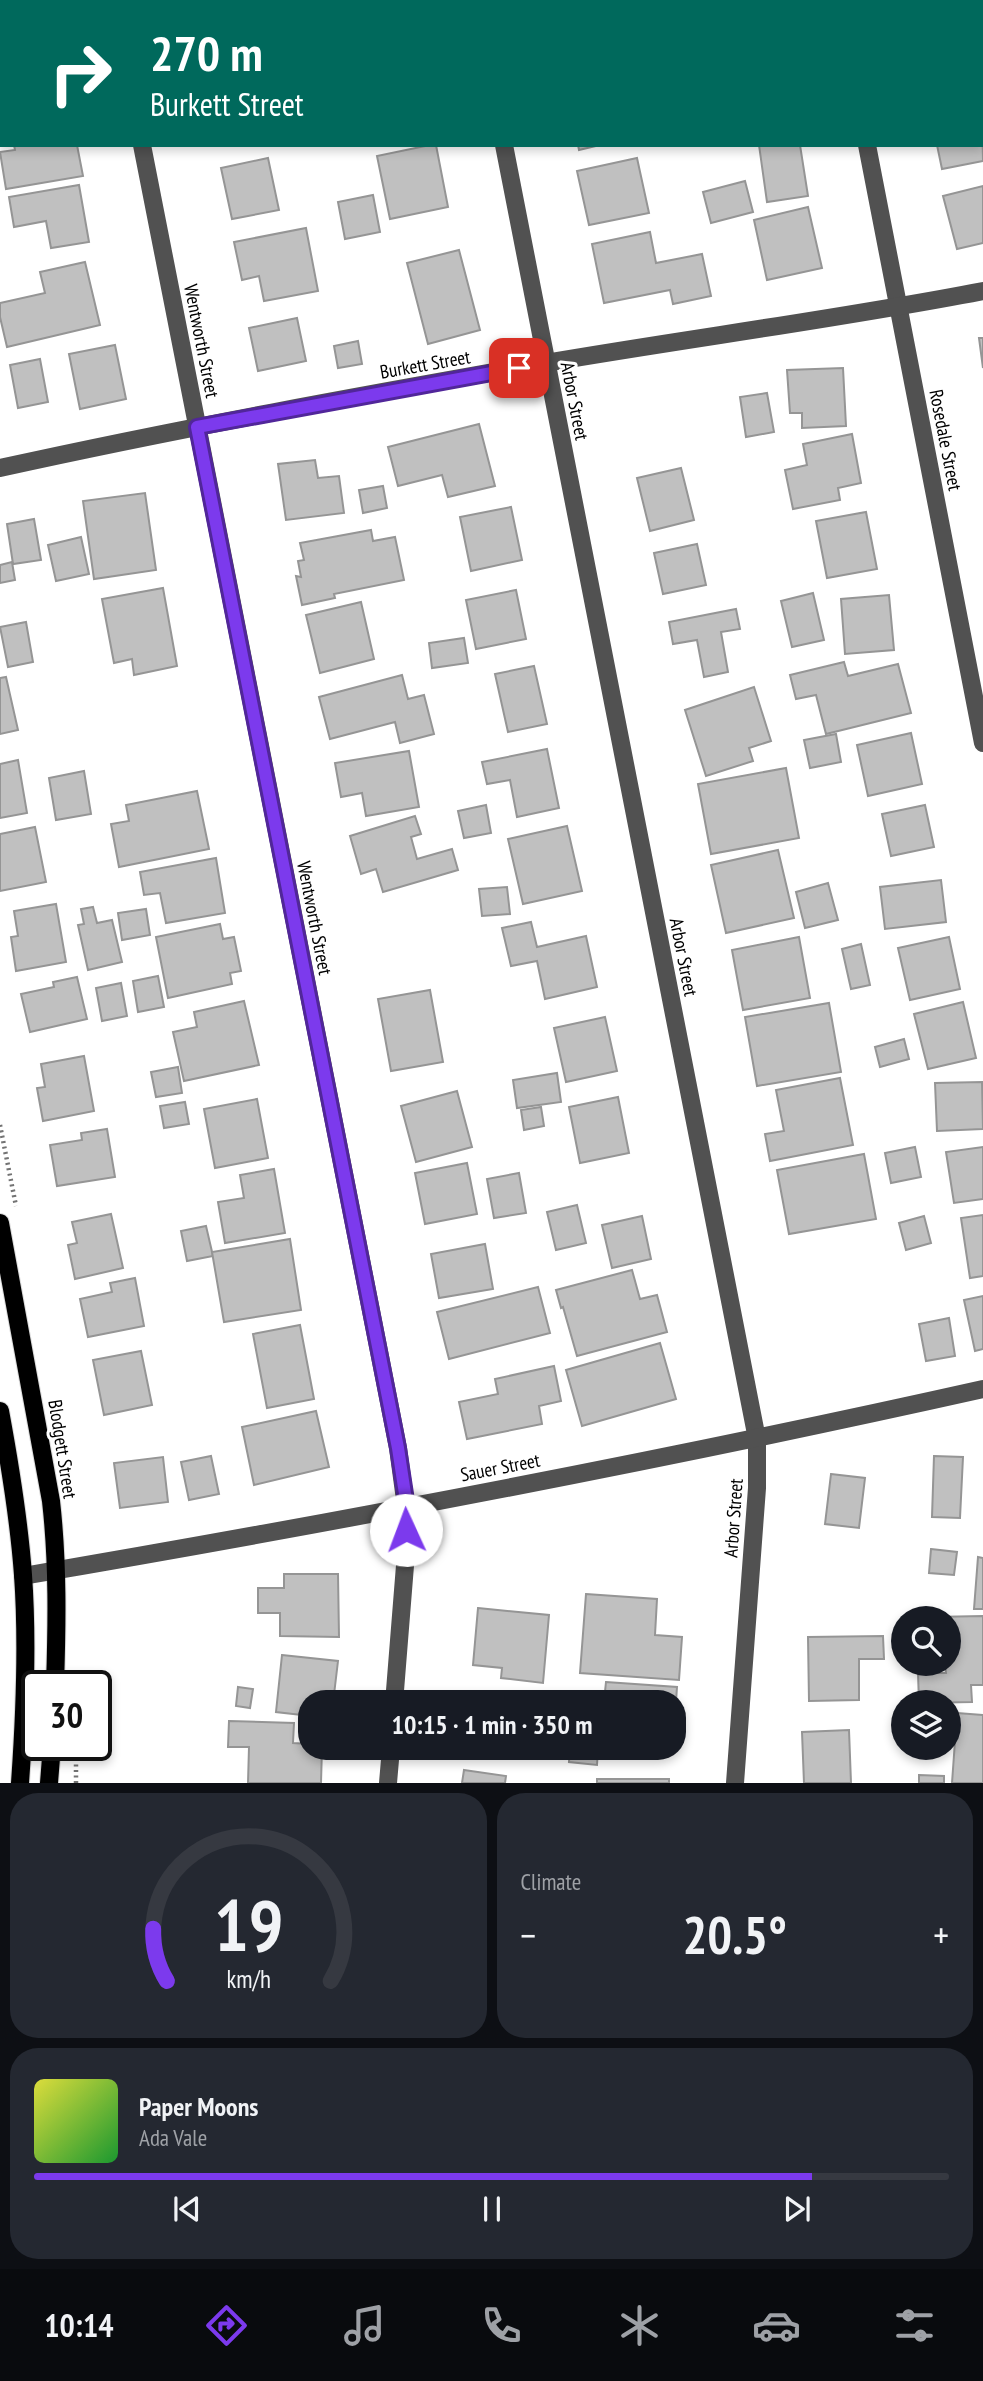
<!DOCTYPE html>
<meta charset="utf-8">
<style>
body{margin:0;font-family:"PT Sans Narrow",sans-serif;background:#242831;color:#f1f3f6;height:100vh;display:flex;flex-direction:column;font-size:26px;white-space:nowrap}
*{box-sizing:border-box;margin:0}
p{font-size:23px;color:#9ea1a6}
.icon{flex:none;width:38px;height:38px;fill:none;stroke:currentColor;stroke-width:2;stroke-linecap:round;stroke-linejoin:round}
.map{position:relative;height:1783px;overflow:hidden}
.details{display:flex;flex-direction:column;gap:10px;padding:10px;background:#0d0f14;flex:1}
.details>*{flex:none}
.hud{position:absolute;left:0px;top:0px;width:984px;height:147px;box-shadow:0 4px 10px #0003;background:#00695c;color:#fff;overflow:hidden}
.tools{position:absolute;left:891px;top:1606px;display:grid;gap:14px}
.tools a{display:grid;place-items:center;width:70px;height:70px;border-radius:50%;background:#171b24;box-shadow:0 4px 10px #0003;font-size:35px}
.speed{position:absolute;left:21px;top:1670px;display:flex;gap:14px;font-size:35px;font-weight:700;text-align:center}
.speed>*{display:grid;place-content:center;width:91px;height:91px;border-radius:50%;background:#171b24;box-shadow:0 4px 10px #0003;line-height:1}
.speed .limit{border:4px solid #111;border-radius:10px;background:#fff;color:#111}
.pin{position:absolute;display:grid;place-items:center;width:60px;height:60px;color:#fff;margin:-30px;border-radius:14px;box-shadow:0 4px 10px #0006}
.me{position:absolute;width:77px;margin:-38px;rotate:358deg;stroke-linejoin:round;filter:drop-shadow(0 0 5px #0008)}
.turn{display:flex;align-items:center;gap:24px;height:147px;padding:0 35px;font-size:32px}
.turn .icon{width:91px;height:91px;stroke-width:2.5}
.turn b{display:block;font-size:49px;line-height:60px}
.big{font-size:52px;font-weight:800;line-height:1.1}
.details .widget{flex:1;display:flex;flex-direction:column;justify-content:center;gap:10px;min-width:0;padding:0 24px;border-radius:28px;background:#242831}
.details .dial{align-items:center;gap:0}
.dial svg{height:182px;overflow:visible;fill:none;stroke:#363941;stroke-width:7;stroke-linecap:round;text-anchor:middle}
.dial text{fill:#f1f3f6;stroke:none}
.song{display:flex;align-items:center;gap:21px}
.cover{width:84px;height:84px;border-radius:10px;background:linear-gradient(135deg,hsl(60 70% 55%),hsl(130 70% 35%))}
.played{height:7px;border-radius:4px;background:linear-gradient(90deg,#7c3aed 85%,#363941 85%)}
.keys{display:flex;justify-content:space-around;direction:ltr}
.heat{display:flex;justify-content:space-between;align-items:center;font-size:38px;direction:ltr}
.details .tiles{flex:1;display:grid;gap:10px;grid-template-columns:1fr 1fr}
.widget:last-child{grid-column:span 2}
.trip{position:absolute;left:298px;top:1690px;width:388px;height:70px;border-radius:28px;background:#171b24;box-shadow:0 4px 10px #0003;font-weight:800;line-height:70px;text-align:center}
.tab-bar{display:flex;height:112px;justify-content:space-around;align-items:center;background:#090b0e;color:#9ea1a6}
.tab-bar .icon{width:49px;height:49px}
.tab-bar .on{color:#7c3aed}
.tab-bar b{font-size:32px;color:#f1f3f6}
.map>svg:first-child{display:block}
</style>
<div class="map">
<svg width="983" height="1783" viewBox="0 0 983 1783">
<rect width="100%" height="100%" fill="#fff"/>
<!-- building -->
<g fill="#c0c0c0" stroke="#959595" stroke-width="2">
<path d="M0 0 10 2H2L0 30Z"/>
<path d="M375 0H403V2H367Z"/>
<path d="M549 0H589L583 2Z"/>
<path d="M746 0H772V2H726Z"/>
<path d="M906 0H965V2H907Z"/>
<path d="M0 41H2V113L0 102Z"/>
<path d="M982 113 983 161 942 169 937 145H982Z"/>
<path d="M14 145H77L83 176 6 189 0 152 15 150Z"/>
<path d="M430 145H436L448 207 390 219 377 156Z"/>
<path d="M578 145H600L579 150Z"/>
<path d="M759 145H800L808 196 767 202Z"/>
<path d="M268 158 279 210 232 219 221 168Z"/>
<path d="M637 158 649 213 589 225 577 171Z"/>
<path d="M745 181 753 212 711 223 703 192Z"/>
<path d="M79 185 89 242 51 248 46 221 14 227 9 197Z"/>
<path d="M983 186V243L957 249 943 196Z"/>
<path d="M373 195 380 232 345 239 338 202Z"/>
<path d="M808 207 822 268 767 280 754 220Z"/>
<path d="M306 228 318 291 264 301 259 276 242 280 234 242Z"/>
<path d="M650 232 656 263 702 254 711 296 673 304 670 290 604 303 592 244Z"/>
<path d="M459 250 480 330 428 344 407 263Z"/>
<path d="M85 262 100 325 7 347 0 317V303L45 293 40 272Z"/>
<path d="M297 318 306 361 258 371 249 328Z"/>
<path d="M979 338H983V368Z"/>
<path d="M358 341 362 364 338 368 334 346Z"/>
<path d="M115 345 126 399 80 409 69 354Z"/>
<path d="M40 359 48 402 18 408 10 365Z"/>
<path d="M843 368 846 426 802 428V413H790L787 370Z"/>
<path d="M767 393 774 432 746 437 740 397Z"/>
<path d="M479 424 495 486 448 497 442 475 398 486 388 447Z"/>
<path d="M852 434 861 483 838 488 840 500 793 509 785 470 807 465 803 444Z"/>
<path d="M315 460 318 478 339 476 344 513 286 520 278 464Z"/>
<path d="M681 468 694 520 650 531 637 478Z"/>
<path d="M383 486 387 508 363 513 359 490Z"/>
<path d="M145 493 156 570 94 579 83 501Z"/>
<path d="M511 507 522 560 471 571 460 517Z"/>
<path d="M866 512 877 569 827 578 816 521Z"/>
<path d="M34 519 41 560 13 564 7 524Z"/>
<path d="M371 530 373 541 395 537 404 580 334 594 335 598 302 605 296 576 301 577 298 561 304 560 300 543Z"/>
<path d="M81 537 89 574 56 581 48 545Z"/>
<path d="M697 544 706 585 663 594 654 553Z"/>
<path d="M12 562 15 580 0 583V565Z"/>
<path d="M163 588 177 666 134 675 132 659 114 663 102 599Z"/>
<path d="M516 590 526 639 476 649 466 600Z"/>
<path d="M813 593 824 640 792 647 781 601Z"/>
<path d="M889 595 894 650 845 654 841 599Z"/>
<path d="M361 602 374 659 320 673 306 615Z"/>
<path d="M736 609 740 629 721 632 728 672 704 677 697 640 673 644 669 622Z"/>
<path d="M26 622 33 662 8 667 0 627Z"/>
<path d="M464 638 468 663 432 668 429 643Z"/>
<path d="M844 662 848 676 898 664 911 713 826 734 816 695 796 699 790 675Z"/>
<path d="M534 666 547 724 508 732 495 674Z"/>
<path d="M402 675 408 699 424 695 434 734 400 743 395 722 330 739 319 697Z"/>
<path d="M6 677 18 730 0 734V678Z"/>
<path d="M754 687 771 741 749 748 753 761 706 776 685 710Z"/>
<path d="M911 733 922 784 868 796 857 745Z"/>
<path d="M836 734 841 762 810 768 804 740Z"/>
<path d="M547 749 559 808 517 817 510 780 487 784 482 762Z"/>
<path d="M409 751 419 807 366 816 362 793 341 797 335 763Z"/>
<path d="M18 760 27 813 0 818V764Z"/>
<path d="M786 768 799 838 711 854 698 784Z"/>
<path d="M84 771 91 814 56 820 49 778Z"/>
<path d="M197 791 209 849 119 867 111 824 129 821 126 805Z"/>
<path d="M486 805 491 833 464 838 458 811Z"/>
<path d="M925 805 934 847 891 856 882 814Z"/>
<path d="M415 816 421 834 411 837 417 859 452 849 458 870 383 892 376 869 361 874 350 836Z"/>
<path d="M567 826 582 891 523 904 508 839Z"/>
<path d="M35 827 46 882 0 891V834Z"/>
<path d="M778 850 794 918 726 933 711 865Z"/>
<path d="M216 858 225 913 166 923 160 893 144 895 140 872Z"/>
<path d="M941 880 946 922 885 929 880 887Z"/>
<path d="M828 883 838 920 805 928 796 892Z"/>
<path d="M507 887 510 914 482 916 479 889Z"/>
<path d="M56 904 66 962 16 971 11 937 18 936 14 911Z"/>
<path d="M93 907 97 923 112 920 122 962 88 970 78 925 84 924 81 909Z"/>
<path d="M146 909 150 935 122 940 118 913Z"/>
<path d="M531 922 537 947 586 936 597 987 545 999 537 961 511 966 502 928Z"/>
<path d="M220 924 223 939 234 937 241 971 230 973 232 984 168 998 156 937Z"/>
<path d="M799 937 810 998 743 1010 732 950Z"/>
<path d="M949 937 960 989 910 1000 898 948Z"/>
<path d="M861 944 870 985 851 989 842 949Z"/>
<path d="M158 976 164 1007 138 1012 133 981Z"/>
<path d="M77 977 87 1019 30 1032 21 994 54 987 53 982Z"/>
<path d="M121 983 127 1016 102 1021 96 988Z"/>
<path d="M430 990 443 1062 391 1071 378 999Z"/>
<path d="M244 1001 259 1065 184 1081 173 1032 197 1027 194 1012Z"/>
<path d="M963 1002 976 1058 928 1069 914 1014Z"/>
<path d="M829 1003 841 1072 757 1086 745 1017Z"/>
<path d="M605 1017 617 1071 566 1082 554 1028Z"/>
<path d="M904 1039 909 1059 880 1067 875 1047Z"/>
<path d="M84 1056 94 1111 43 1121 37 1088 45 1087 41 1064Z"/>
<path d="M178 1067 182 1093 156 1097 151 1072Z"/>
<path d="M557 1073 561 1102 517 1108 513 1080Z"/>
<path d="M840 1078 853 1145 770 1161 765 1134 784 1131 776 1090Z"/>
<path d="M982 1082 983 1129 937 1131 935 1083Z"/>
<path d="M457 1091 472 1147 416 1162 401 1106Z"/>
<path d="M618 1097 629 1153 580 1163 569 1107Z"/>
<path d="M257 1099 268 1158 215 1168 204 1109Z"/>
<path d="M185 1102 189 1124 164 1128 160 1106Z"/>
<path d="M541 1107 544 1126 524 1130 521 1110Z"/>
<path d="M107 1129 115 1177 57 1186 50 1145 82 1140 81 1133Z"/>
<path d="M915 1147 921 1177 891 1183 885 1153Z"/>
<path d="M983 1147V1199L954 1203 946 1152Z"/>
<path d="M864 1154 876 1219 789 1234 777 1170Z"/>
<path d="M467 1163 477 1214 425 1224 415 1173Z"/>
<path d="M274 1169 285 1233 225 1243 218 1202 244 1198 240 1175Z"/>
<path d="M519 1173 526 1213 494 1218 487 1179Z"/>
<path d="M577 1205 586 1243 556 1250 547 1212Z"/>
<path d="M111 1214 123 1268 75 1279 68 1245 77 1243 72 1222Z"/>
<path d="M983 1215V1276L970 1278 961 1218Z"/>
<path d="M642 1216 651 1259 612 1268 602 1225Z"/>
<path d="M924 1216 931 1243 906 1250 899 1223Z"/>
<path d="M206 1226 213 1256 187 1261 181 1231Z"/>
<path d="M290 1239 301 1310 224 1322 212 1252Z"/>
<path d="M485 1244 493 1289 439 1298 431 1254Z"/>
<path d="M632 1270 640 1299 657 1295 667 1332 577 1356 563 1307 561 1308 556 1290Z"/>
<path d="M135 1278 144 1326 88 1337 80 1299 112 1292 110 1283Z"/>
<path d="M538 1287 550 1333 449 1359 437 1312Z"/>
<path d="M983 1296V1349L975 1351 964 1300Z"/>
<path d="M949 1318 955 1356 926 1361 919 1324Z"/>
<path d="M300 1325 314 1399 267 1408 253 1334Z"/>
<path d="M660 1343 676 1399 582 1426 566 1370Z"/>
<path d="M141 1351 152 1405 104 1415 93 1360Z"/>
<path d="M554 1366 561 1401 539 1406 542 1424 467 1439 459 1402 498 1394 495 1379Z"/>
<path d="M316 1411 329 1467 254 1485 242 1427Z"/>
<path d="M211 1456 219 1494 189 1500 181 1462Z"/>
<path d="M934 1456 963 1457 960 1518 932 1517Z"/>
<path d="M163 1457 168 1502 120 1508 114 1463Z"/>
<path d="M831 1474 865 1478 859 1528 825 1524Z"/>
<path d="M931 1549 957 1552 954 1575 929 1573Z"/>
<path d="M978 1557 983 1558V1609H974Z"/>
<path d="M284 1574H338L339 1637 280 1636V1613H258V1588H284Z"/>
<path d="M586 1594 657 1599 655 1635 682 1637 679 1680 580 1673Z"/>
<path d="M478 1608 549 1615 543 1683 501 1678 502 1668 473 1665Z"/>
<path d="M983 1616V1685H971L972 1702 919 1703 918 1673H946L945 1664H948V1619L932 1617Z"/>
<path d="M883 1636 884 1659H859V1700L809 1701 808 1637Z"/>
<path d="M282 1655 338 1661 333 1703H310V1716L276 1712Z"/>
<path d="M606 1682 677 1687 674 1730V1703L604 1701Z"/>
<path d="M238 1687 253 1689 250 1708 236 1706Z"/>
<path d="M466 1695 503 1696V1703H466Z"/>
<path d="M957 1713 983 1715V1783H952Z"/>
<path d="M229 1721 294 1723 293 1743 310 1744V1748H322L321 1783H248L249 1747H228Z"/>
<path d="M849 1730 851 1783H804L802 1732Z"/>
<path d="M465 1748H502V1751L465 1750Z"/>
<rect x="515" y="1748" width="47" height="11"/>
<path d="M570 1748H598L597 1765 569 1762Z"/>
<path d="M624 1748H672V1753Z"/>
<path d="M464 1770 506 1776 505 1783H462Z"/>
<path d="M919 1775 944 1776V1783H919Z"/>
<rect x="597" y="1779" width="72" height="4"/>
</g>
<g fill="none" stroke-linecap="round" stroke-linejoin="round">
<!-- major casing -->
<g stroke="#dbdbdb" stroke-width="20">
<g id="major">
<path d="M0 1223 51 1501C58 1563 57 1624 55 1685"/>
<path d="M0 1411C10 1465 19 1520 23 1575 28 1644 25 1713 20 1783"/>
<path d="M49 1783 52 1745"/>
</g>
</g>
<!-- path -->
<g stroke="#737373" stroke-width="4.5" stroke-dasharray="2 3.5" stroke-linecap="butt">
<path d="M0 1125 16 1206"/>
<path d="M76 1783V1749"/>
</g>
<!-- minor -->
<g stroke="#515151" stroke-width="18">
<path d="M114 0 115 2"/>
<path d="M476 0V2"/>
<path d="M839 0 840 2"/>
<path d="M142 145 398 1448 406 1507V1553L394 1703"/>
<path d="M504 145 757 1439V1488L735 1783"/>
<path d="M867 145 983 743"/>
<path d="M0 468C181 428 363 395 545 363 691 338 838 319 983 291"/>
<path d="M23 1576C345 1521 665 1460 983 1389"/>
<path d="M388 1783 391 1748"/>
</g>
<!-- major -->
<use href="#major" stroke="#000" stroke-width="18"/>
</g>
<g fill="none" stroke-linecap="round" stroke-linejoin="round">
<!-- route casing -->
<g stroke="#51269a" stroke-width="18">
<path id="route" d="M406 1530 407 1507 398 1448 197 427 519 368"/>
</g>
<!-- route -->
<use href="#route" stroke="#7c3aed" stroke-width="12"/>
</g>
<g text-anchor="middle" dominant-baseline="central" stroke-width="6" stroke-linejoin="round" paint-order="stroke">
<!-- street labels -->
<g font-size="19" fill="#000" stroke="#fff">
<text transform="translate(202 341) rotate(79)">Wentworth Street</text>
<text transform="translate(425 364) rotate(-10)">Burkett Street</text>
<text transform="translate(575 401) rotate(79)">Arbor Street</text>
<text transform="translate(946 440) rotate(79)">Rosedale Street</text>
<text transform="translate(315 918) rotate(79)">Wentworth Street</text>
<text transform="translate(684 957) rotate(79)">Arbor Street</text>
<text transform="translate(63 1449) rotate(81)">Blodgett Street</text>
<text transform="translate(500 1467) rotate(-11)">Sauer Street</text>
<text transform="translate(733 1518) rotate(-86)">Arbor Street</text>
</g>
</g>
</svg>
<div class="tools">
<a><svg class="icon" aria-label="search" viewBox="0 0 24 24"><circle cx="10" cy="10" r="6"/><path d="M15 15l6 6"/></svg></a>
<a><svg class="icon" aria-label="layers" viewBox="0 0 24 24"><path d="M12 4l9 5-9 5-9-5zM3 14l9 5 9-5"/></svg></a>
</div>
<div class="speed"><div class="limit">30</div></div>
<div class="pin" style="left:519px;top:368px;background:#d93025"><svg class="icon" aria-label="arrive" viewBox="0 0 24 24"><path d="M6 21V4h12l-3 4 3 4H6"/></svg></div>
<svg class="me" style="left:406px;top:1530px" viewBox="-20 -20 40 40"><circle r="19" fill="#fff"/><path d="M0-13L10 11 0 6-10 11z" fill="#7c3aed"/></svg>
<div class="trip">10:15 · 1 min · 350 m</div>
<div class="hud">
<div class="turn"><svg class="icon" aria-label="right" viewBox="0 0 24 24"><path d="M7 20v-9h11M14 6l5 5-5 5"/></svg><div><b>270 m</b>Burkett Street</div></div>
</div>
</div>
<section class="details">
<div class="tiles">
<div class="widget dial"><svg viewBox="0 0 100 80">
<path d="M14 69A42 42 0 1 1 86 69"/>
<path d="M14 69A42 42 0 0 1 8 46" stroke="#7c3aed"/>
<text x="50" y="56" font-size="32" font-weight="700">19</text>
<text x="50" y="72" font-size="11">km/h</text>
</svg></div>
<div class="widget"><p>Climate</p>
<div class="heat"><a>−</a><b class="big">20.5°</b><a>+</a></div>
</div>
<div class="widget">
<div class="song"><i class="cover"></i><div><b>Paper Moons</b><p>Ada Vale</p></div></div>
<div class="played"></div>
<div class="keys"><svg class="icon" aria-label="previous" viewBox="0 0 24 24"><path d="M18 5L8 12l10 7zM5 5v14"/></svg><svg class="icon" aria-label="pause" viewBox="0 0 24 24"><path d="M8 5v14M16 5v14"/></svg><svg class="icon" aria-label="next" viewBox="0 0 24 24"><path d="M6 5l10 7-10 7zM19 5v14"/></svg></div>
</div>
</div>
</section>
<nav class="tab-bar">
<b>10:14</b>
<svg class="icon on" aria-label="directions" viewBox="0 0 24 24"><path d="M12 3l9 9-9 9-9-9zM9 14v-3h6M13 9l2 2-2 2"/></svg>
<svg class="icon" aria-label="music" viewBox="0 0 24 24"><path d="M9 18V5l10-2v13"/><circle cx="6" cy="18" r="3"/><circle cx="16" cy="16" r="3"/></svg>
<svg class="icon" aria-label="phone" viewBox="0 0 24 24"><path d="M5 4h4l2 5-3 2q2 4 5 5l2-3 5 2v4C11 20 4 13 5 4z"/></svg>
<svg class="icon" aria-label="climate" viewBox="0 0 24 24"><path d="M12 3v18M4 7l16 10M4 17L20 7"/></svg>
<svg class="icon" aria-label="car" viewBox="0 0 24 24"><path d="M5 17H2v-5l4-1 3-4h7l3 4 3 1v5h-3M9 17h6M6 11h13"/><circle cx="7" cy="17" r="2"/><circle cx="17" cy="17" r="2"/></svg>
<svg class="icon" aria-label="filters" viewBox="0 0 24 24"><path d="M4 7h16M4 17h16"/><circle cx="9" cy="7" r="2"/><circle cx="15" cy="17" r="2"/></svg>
</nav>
